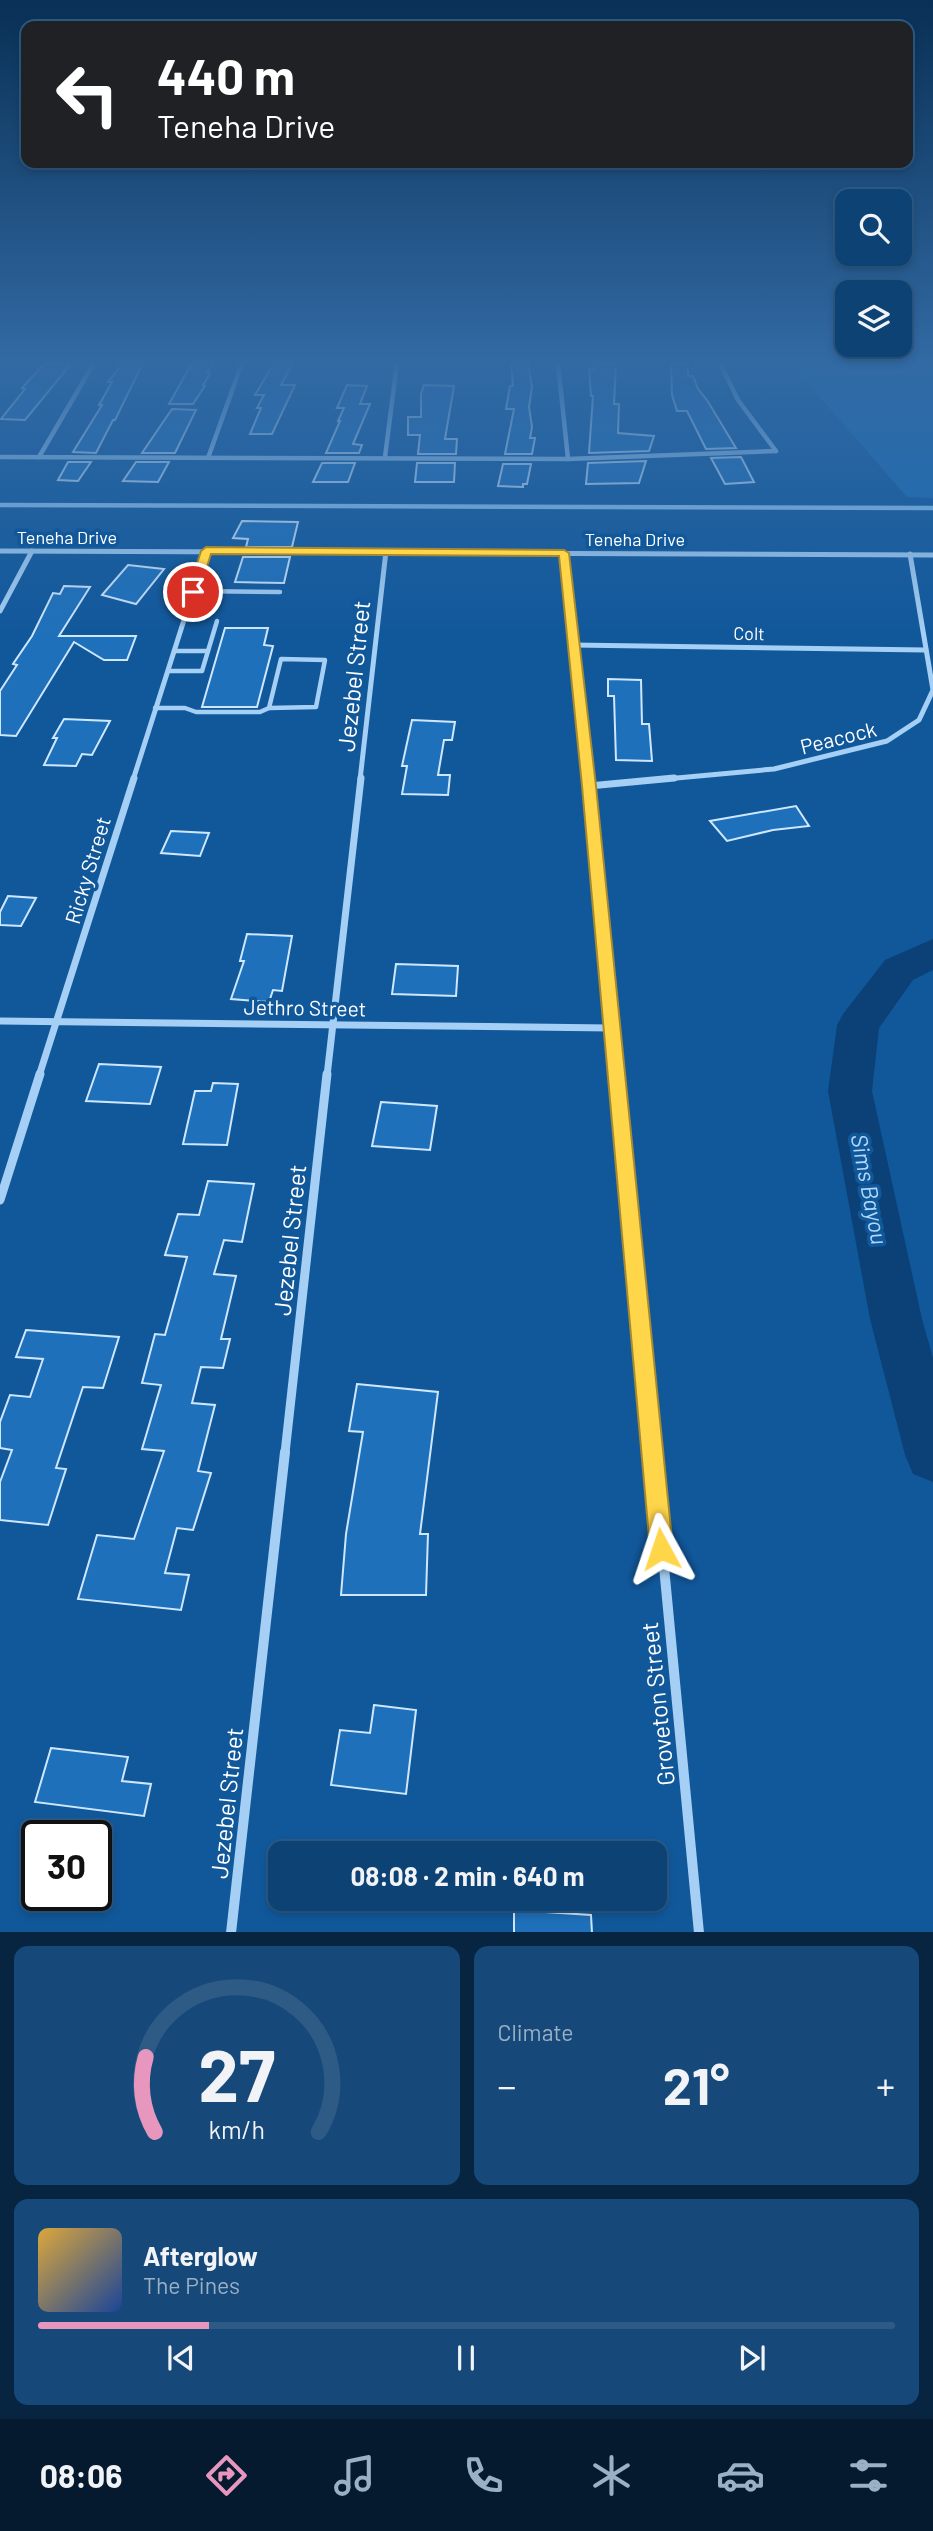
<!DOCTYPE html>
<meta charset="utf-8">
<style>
body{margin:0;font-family:Barlow,sans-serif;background:#164979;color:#f1f3f6;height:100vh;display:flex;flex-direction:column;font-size:26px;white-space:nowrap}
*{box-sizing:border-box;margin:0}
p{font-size:23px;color:#9ab0c5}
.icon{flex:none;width:38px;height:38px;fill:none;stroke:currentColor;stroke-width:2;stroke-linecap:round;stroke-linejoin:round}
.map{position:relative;height:1932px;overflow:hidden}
.side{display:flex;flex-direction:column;gap:14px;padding:14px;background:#072440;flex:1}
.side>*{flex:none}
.guide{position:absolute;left:21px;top:21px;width:892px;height:147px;border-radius:14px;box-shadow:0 4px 10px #0003,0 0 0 2px #2d5b86;background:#202124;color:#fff;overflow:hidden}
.controls{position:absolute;left:835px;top:189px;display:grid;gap:14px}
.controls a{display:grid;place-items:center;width:77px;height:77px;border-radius:14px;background:#0d4274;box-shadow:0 4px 10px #0003,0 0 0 2px #2d5b86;font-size:35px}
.speed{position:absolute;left:21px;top:1820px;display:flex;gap:14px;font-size:35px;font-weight:700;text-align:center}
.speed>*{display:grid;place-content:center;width:91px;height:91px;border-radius:50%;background:#0d4274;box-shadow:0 4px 10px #0003,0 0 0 2px #2d5b86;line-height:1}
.speed .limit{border:4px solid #111;border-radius:10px;background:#fff;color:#111}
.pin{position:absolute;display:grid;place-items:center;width:60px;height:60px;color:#fff;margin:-30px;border:4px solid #fff;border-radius:50%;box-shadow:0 2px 7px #0007}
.me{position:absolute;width:77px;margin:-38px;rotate:355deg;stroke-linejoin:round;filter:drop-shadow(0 0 5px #0008)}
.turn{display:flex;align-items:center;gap:24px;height:147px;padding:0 21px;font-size:32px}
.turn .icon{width:91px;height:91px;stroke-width:2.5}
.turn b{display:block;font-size:49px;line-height:60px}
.big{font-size:52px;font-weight:700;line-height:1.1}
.side .tile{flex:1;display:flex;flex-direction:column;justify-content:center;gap:10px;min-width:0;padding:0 24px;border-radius:14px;background:#164979}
.side .dial{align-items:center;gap:0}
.dial svg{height:182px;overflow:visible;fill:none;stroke:#2d5b86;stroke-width:7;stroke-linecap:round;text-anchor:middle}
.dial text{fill:#f1f3f6;stroke:none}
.song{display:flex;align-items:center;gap:21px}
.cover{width:84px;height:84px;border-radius:10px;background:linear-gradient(135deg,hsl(40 70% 55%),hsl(220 70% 35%))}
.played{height:7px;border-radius:4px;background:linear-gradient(90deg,#e797bd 20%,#2d5b86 20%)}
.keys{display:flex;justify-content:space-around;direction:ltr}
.heat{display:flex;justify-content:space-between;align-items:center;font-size:38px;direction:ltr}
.side .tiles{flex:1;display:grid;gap:14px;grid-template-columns:1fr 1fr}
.tile:last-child{grid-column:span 2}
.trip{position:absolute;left:268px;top:1841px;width:399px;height:70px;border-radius:14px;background:#0d4274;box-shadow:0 4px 10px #0003,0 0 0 2px #2d5b86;font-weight:700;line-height:70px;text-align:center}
.tab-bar{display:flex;height:112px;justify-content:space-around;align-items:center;background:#051a2e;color:#9ab0c5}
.tab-bar .icon{width:49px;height:49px}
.tab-bar .on{color:#e797bd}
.tab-bar b{font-size:32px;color:#f1f3f6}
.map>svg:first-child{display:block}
</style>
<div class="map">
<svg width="933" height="1933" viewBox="0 0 933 1933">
<rect width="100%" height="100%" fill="#11589b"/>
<!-- green -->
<path fill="#196cb5" d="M798 363H933V498L907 497 805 380Z"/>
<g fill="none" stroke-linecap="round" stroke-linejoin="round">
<!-- stream -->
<path stroke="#97cbf7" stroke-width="4.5" d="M0 505 933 508"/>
<!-- river -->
<path fill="#0b4177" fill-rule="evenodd" d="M933 939V970L913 980 879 1028 872 1091 922 1319 933 1358V1482L913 1474 905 1455 870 1319 828 1091 837 1025 843 1014 885 960Z"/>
</g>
<!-- building -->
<g fill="#1f70ba" stroke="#cee7fe" stroke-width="2">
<path d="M45 363 71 364 25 420 1 419 25 389 22 388Z"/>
<path d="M123 363H143L115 420H113L96 453 73 452 102 405H99L112 382H108Z"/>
<path d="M192 363H213L207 373 210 374 203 385 205 386 193 404H169Z"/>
<path d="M274 363H293L281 385H295L272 434H250L261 408H257L264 395H255Z"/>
<path d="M511 363H528L532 387 529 407 532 427 530 438H535L532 454H505L514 409H506L510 386H513Z"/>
<path d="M592 363 616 364 614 404H619L618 433 654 436 649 451 589 453 593 396H591L589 369H593Z"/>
<path d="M671 364H688V376H693L698 389 707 400 736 448 706 449 687 411H677L672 395Z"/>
<path d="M347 385 367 386 360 404H370L353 444 362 445 359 453H326L340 421H338L344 408H337Z"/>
<path d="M424 385 454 386 445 439H457L456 454H418L420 435H408V417H421V394Z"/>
<path d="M172 409 196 410 175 453H142Z"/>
<path d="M741 457 754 482 725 484 711 458Z"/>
<path d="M646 461 639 483 586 484 588 463Z"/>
<path d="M68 462H91L78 481 58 480Z"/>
<path d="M136 462H169L158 482 123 481Z"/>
<path d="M322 463H355L348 482H313Z"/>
<path d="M417 463H455L454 482H415Z"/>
<path d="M503 464H531L527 484H523V487L498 486Z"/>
<path d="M242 521 298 522 292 547H246L248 539 233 538Z"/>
<path d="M243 557H290L284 583 235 582Z"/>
<path d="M128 565 164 569 136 604 102 595Z"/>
<path d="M64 586 90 587 59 636H136L127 660H104L74 642 16 736 0 735V691L17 665 13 664 32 636 53 593 60 594Z"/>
<path d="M225 628H268L264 645 273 646 257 707H202Z"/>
<path d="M608 679 641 680 642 724H649L652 761 616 760 614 696H608Z"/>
<path d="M64 719 110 721 92 755 82 754 76 766 44 765 57 738H53Z"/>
<path d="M412 720 455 722 452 740H444L438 775H450L448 795 402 794 407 766H402Z"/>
<path d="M796 806 809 826 773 830 727 841 710 821Z"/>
<path d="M171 831 209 833 200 856 161 853Z"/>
<path d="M8 896 36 898 21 926 0 925V912Z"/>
<path d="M247 934 292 936 282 991 273 990 269 1002 231 999 244 961H240Z"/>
<path d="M396 964 458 966 456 996 392 994Z"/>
<path d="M99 1064 161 1067 150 1104 86 1101Z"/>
<path d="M213 1083 238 1084 227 1145 183 1144 195 1091H211Z"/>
<path d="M381 1102 437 1106 430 1150 372 1146Z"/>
<path d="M208 1181 254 1184 242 1242 224 1240 214 1274 236 1276 221 1339H230L223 1368 201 1367 192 1403 215 1405 198 1471 211 1473 193 1530 177 1528 165 1573 189 1575 181 1610 78 1599 97 1535 134 1539 164 1451 142 1449 161 1385 142 1383 155 1334 165 1335 187 1257 165 1255 178 1214 199 1215Z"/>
<path d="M26 1330 119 1337 103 1388 83 1387 56 1468 66 1469 48 1525 0 1520V1482L12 1450 0 1448V1422L10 1395 30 1397 43 1359 16 1357Z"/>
<path d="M357 1384 438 1392 420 1534H428L426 1595H341L346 1534 363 1432 349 1431Z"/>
<path d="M374 1705 416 1710 406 1794 331 1785 340 1730 370 1733Z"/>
<path d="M51 1748 128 1757 122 1781 151 1784 144 1816 35 1802Z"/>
<path d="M514 1910 591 1915 592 1933H514Z"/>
</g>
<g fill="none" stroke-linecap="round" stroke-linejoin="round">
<!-- lane -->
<g stroke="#a5cff4" stroke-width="4.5">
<path d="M193 591 280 592"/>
<path d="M174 651H208"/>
<path d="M281 659 325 660 316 707 269 708Z"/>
<path d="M168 671H202L217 621"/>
<path d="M155 708H185L196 712H260L269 708"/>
</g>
<!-- street-far4 -->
<g stroke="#a5cff4" stroke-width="4.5">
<path d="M558 363 568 459"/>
<path d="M720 363 738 400 776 451"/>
<path d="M0 457 568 459 776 451"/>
<path d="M39 457 94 363"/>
<path d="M385 457 397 363"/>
<path d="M208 458 242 363"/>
</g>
<!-- street-far3 -->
<g stroke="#a5cff4" stroke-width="5">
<path d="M0 551 933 555"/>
<path d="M564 553 588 780"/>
<path d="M0 611 32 551"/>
<path d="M573 645 926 650"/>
<path d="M133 780 206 551"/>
<path d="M360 780 386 551"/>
<path d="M655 780 774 769 887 741 919 720 933 690 910 554"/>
</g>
<!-- street-far2 -->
<g stroke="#a5cff4" stroke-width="7">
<path d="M588 778 617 1076"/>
<path d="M589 786 674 778"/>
<path d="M0 1021 610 1028"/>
<path d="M39 1076 134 778"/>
<path d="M327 1076 361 778"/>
</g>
<!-- street-far1 -->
<g stroke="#a5cff4" stroke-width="9">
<path d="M617 1074 653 1453"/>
<path d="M0 1200 40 1074"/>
<path d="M285 1453 327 1074"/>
</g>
<!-- street -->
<g stroke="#a5cff4" stroke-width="10">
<path d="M653 1452 699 1933"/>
<path d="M231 1933 285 1452"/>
</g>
</g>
<!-- sky -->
<linearGradient id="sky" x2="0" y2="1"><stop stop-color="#093055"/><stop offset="0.57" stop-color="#326aa4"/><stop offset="1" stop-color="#326aa4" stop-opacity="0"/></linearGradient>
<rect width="933" height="634" fill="url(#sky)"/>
<!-- route -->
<path fill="#ffd54a" stroke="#a68a30" stroke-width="2" d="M206 547 564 550 569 553 596 786 673 1549 669 1557 661 1560 653 1557 650 1549 582 786 559 556 211 554 199 592 189 594 188 592 201 551Z"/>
<g text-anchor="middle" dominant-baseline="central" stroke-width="7" stroke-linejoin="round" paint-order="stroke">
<!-- far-street labels -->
<g font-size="18" fill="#fff" stroke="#11589b">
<text x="67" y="537">Teneha Drive</text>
<text x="635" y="539">Teneha Drive</text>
<text transform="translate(749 633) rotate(1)">Colt</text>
</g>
<!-- street labels -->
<g font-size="21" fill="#fff" stroke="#11589b">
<text transform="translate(838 737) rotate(-14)">Peacock</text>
<text transform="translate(87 870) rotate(-73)">Ricky Street</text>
<text transform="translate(305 1007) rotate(1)">Jethro Street</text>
</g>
<!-- water labels -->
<g font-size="23" font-style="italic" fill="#b2d9fb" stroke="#11589b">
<text transform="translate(870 1189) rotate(79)">Sims Bayou</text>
</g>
<!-- near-street labels -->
<g font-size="24" fill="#fff" stroke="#11589b">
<text transform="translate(353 676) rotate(-84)">Jezebel Street</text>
<text transform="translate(289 1240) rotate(-84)">Jezebel Street</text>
<text transform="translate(657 1704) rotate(-96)">Groveton Street</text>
<text transform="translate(226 1803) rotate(-84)">Jezebel Street</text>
</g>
</g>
</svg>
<div class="controls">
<a><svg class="icon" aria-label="search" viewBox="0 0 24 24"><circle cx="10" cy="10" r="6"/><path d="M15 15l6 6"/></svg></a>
<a><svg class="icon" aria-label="layers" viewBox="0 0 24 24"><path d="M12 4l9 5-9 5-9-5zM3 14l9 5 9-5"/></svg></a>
</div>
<div class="speed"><div class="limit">30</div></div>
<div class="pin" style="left:193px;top:592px;background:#d93025"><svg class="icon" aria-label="arrive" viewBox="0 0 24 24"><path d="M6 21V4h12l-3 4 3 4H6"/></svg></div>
<svg class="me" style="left:661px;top:1549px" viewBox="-20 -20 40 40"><path d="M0-17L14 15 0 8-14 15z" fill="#ffd54a" stroke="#fff" stroke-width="4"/></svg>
<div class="trip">08:08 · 2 min · 640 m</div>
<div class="guide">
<div class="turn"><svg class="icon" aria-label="left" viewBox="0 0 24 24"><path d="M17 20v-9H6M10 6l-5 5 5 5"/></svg><div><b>440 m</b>Teneha Drive</div></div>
</div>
</div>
<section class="side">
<div class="tiles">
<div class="tile dial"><svg viewBox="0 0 100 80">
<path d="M14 69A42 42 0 1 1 86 69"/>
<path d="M14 69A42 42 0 0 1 10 36" stroke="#e797bd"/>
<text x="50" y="56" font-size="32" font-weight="700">27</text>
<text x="50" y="72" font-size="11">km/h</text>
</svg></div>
<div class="tile"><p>Climate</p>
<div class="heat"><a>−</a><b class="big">21°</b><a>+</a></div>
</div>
<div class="tile">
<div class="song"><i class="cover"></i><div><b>Afterglow</b><p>The Pines</p></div></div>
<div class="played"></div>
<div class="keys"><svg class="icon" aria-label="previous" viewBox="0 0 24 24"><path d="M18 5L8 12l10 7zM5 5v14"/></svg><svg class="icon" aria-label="pause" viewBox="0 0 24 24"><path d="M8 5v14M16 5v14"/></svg><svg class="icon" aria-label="next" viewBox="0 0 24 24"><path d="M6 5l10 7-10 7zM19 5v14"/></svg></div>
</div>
</div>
</section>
<nav class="tab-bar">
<b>08:06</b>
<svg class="icon on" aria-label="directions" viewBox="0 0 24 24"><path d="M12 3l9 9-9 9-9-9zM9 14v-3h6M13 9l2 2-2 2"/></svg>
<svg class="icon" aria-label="music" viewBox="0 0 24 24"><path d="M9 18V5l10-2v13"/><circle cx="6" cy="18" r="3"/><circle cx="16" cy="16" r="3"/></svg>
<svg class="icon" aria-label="phone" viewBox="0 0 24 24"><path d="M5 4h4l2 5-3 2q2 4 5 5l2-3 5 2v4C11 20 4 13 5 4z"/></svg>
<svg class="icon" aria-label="climate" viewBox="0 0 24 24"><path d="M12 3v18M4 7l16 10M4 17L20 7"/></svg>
<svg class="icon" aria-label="car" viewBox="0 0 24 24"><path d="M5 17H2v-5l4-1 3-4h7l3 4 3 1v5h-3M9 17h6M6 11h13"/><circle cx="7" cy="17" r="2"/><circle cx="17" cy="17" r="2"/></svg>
<svg class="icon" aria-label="filters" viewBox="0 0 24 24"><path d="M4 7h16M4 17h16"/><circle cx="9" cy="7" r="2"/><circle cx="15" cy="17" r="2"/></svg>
</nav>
